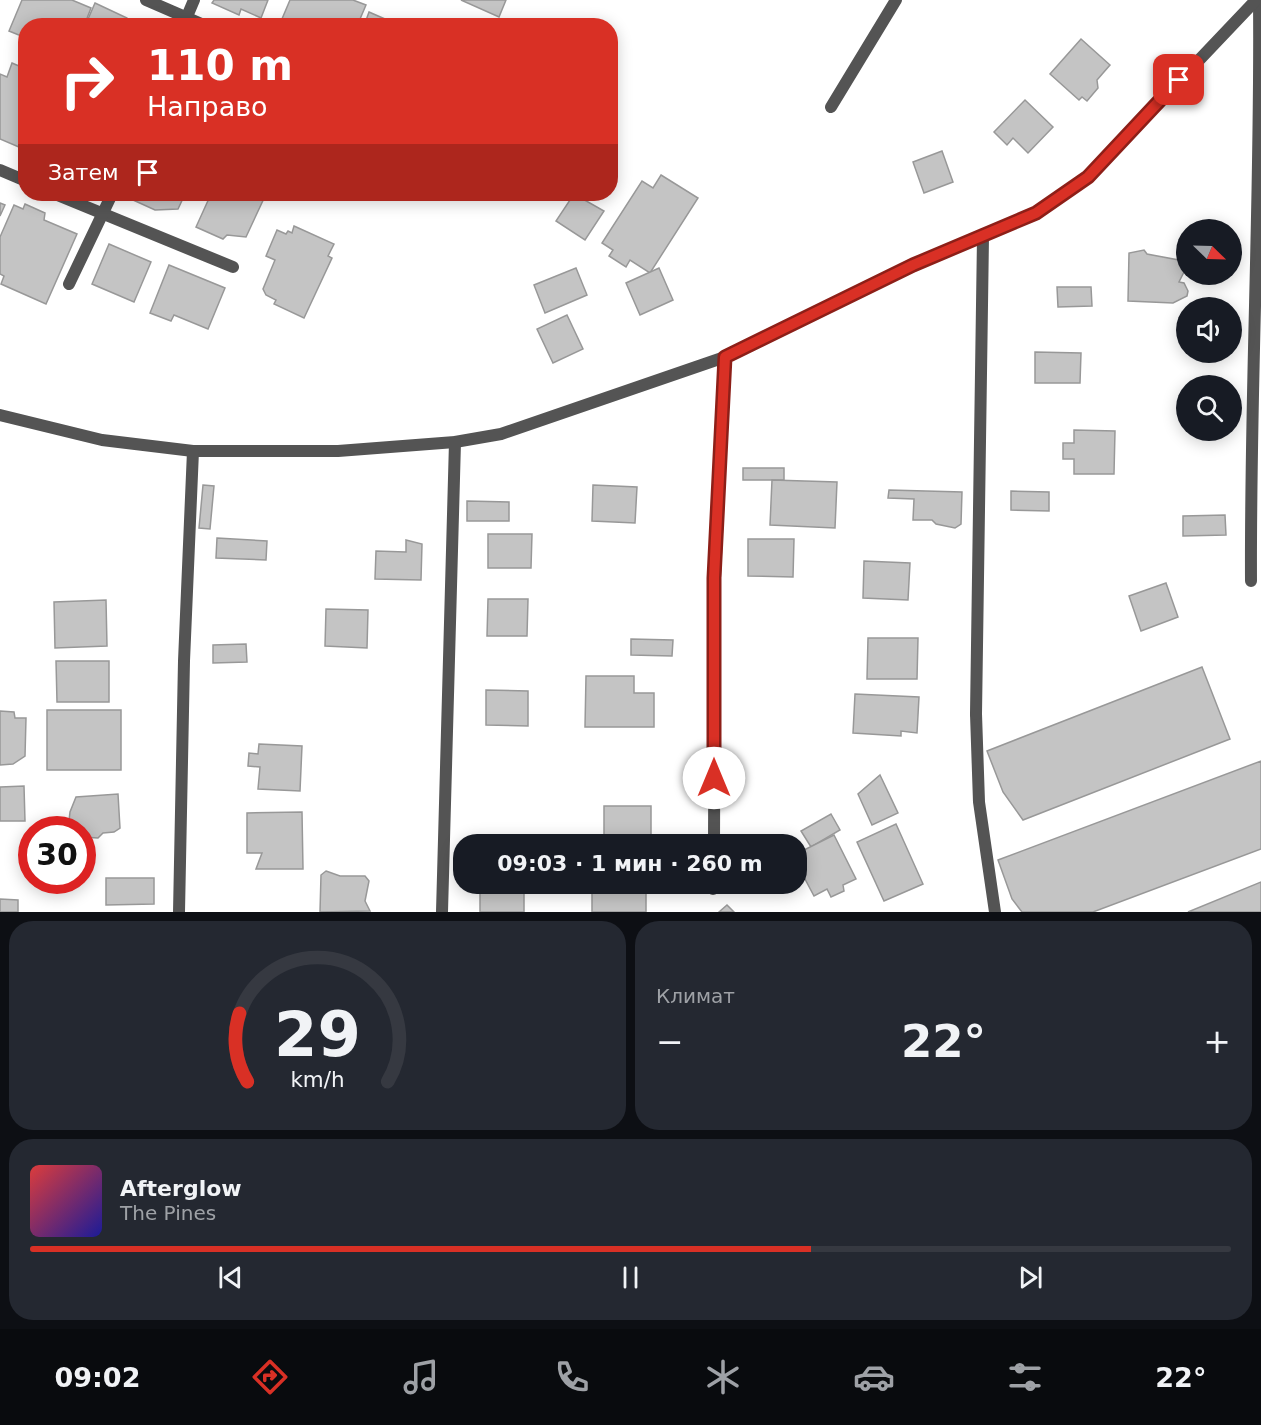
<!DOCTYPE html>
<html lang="ru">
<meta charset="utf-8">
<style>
body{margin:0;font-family:"DejaVu Sans",sans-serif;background:#242831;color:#f1f3f6;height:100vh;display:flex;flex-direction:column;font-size:22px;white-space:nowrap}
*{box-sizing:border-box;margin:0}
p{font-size:20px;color:#9ea1a6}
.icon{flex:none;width:33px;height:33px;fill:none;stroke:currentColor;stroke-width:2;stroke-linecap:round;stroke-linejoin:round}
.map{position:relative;height:912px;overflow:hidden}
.details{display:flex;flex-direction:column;gap:9px;padding:9px;background:#0d0f14;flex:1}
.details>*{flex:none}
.banner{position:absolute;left:18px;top:18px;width:600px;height:183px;border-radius:24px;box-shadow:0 3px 15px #0003;background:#d93025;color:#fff;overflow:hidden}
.needle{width:39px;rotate:113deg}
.tools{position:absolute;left:1176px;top:219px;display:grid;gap:12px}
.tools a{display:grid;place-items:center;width:66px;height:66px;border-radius:50%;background:#171b24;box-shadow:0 3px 15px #0003;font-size:30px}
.speed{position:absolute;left:18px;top:816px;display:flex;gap:12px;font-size:30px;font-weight:700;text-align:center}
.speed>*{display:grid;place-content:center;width:78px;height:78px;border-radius:50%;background:#171b24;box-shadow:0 3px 15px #0003;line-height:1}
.speed .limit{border:9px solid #d22;background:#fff;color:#111}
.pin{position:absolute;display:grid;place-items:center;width:51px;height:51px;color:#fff;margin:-26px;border-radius:12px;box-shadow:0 3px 9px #0006}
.me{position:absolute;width:66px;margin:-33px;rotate:0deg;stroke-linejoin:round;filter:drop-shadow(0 0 4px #0008)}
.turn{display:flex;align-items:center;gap:21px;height:126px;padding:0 30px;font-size:27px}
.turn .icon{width:78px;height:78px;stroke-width:2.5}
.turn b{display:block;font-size:42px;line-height:51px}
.then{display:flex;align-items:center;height:57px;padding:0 30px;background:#0003;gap:12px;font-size:22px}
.big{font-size:45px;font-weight:800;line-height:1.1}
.details .card{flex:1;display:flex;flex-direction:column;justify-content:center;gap:9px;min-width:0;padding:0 21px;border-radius:24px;background:#242831}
.details .dial{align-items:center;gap:0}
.dial svg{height:156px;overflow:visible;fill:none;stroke:#363941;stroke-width:7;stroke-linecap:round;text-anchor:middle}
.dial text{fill:#f1f3f6;stroke:none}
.song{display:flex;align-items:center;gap:18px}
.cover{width:72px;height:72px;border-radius:9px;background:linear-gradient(135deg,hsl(0 70% 55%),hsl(240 70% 35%))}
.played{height:6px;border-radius:3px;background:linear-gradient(90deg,#d93025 65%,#363941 65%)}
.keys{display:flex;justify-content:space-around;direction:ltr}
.heat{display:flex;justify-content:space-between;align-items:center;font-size:33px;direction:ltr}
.details .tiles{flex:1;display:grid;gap:9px;grid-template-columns:1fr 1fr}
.card:last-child{grid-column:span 2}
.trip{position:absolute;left:453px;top:834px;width:354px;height:60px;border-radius:24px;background:#171b24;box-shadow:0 3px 15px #0003;font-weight:800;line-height:60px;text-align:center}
.dock{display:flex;height:96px;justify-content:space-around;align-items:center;background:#090b0e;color:#9ea1a6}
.dock .icon{width:42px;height:42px}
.dock .active{color:#d93025}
.dock b{font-size:27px;color:#f1f3f6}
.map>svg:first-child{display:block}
</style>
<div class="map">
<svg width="1261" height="912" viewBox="0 0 1261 912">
<rect width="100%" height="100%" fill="#fff"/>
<!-- building -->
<g fill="#c4c4c4" stroke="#989898" stroke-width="1.5">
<path d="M22 0H72L91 8 84 26H26V38L9 31Z"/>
<path d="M214 0H268L261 18 241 9 239 15 212 3Z"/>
<path d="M290 0H353L366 5 357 26H279Z"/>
<path d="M461 0H506L499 17Z"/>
<path d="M95 3 127 18 128 24 131 26H85Z"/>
<path d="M369 12 401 26H364Z"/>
<path d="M1081 39 1110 65 1097 80 1098 88 1087 101 1082 97 1079 100 1050 74Z"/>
<path d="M12 63 26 69V150L0 139V74L7 77Z"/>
<path d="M1025 100 1053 127 1028 153 1013 138 1007 145 994 132Z"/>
<path d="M942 151 953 182 924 193 913 162Z"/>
<path d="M661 175 698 198 650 273 630 260 626 267 609 256 613 250 602 243 642 181 653 188Z"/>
<path d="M133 194H185L178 209 155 210 131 199Z"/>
<path d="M211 194H266L246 237 227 235 223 239 196 227Z"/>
<path d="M574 194 604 211 585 240 556 221Z"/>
<path d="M0 203 5 205 0 216Z"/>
<path d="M25 204 45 213 44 220 77 234 46 304 1 284 4 276 0 274V237L14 205 23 209Z"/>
<path d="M294 226 334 244 328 256 332 258 304 318 274 304 276 300 266 295 263 289 275 260 266 256 277 230 286 234 288 231 292 233Z"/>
<path d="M109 244 151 262 134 302 92 284Z"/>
<path d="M1144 250 1147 254 1184 261 1186 268 1179 282 1184 283 1188 291 1187 296 1173 303 1128 301 1129 253Z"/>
<path d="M169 265 225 288 208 329 174 315 171 321 150 313Z"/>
<path d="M576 268 587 295 545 313 534 285Z"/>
<path d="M659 268 673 300 640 315 626 283Z"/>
<path d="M1057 287H1091L1092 306 1058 307Z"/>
<path d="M567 315 583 349 553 363 537 329Z"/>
<path d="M1035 352 1081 353 1080 383H1035Z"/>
<path d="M1074 430 1115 431 1114 474H1074V459H1063V443H1074Z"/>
<rect x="743" y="468" width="41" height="12"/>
<path d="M772 480 837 482 835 528 770 525Z"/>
<path d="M203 485 214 486 210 529 199 528Z"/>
<path d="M593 485 637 487 635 523 592 521Z"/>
<path d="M889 490 962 492 961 524 955 528 936 524 932 520H913L914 499 888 498Z"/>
<path d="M1011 491 1049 492V511L1011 510Z"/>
<path d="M467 501 509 502V521H467Z"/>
<path d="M1225 515 1226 535 1183 536V516Z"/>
<path d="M488 534H532L531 568H488Z"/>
<path d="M217 538 267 541 266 560 216 558Z"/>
<path d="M748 539H794L793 577 748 576Z"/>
<path d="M406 540 422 544 421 580 375 579 376 551 406 552Z"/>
<path d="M864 561 910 563 908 600 863 598Z"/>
<path d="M1166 583 1178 617 1141 631 1129 596Z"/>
<path d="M488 599H528L527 636H487Z"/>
<path d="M106 600 107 646 55 648 54 602Z"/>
<path d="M326 609 368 610 367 648 325 646Z"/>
<path d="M868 638H918L917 679H867Z"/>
<path d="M631 639 673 640 672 656 631 655Z"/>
<path d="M246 644 247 662 213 663V645Z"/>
<path d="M56 661H109V702H57Z"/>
<path d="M1202 667 1230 739 1023 820 1003 792 987 751Z"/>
<path d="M586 676H634V693H654V727H585Z"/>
<path d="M486 690 528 691V726L486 725Z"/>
<path d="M855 694 919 697 917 733 901 731V736L853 733Z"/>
<rect x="47" y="710" width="74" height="60"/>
<path d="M0 711 14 712 15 718H26L25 756 13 764 0 765Z"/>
<path d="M259 744 302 746 300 791 258 789 260 767 248 766 249 753 258 754Z"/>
<path d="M1261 761V849L1093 912H1022L1012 899 998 860Z"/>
<path d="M880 775 898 813 872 825 858 794Z"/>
<path d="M24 786 25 821H0V787Z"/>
<path d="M118 794 120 828 114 832 103 833 98 838 82 837V830H68L70 812 76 797Z"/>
<rect x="604" y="806" width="47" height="38"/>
<path d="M302 812 303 869H256L262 853H247V813Z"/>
<path d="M831 814 840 830 811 847 801 831Z"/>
<path d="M896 824 923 884 884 901 857 842Z"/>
<path d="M834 835 856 879 843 885 844 891 831 897 827 889 814 896 796 862V854Z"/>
<path d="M326 871 340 876H365L369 881 365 901 370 911 320 912 321 875Z"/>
<path d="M106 878H154V904L106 905Z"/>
<path d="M1261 882V912H1188Z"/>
<path d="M592 884H638V889L646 890V912H592Z"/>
<path d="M524 886V912H480V887Z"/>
<path d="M0 899 18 900V912H0Z"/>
<path d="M727 905 734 912H719Z"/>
</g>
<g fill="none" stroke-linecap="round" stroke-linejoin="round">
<!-- service -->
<path stroke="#545454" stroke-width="12" d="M976 714 979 802 995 912"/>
<!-- minor -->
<g stroke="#545454" stroke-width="12">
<path d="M146 0 206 26"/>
<path d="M183 26 194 0"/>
<path d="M831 107 896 0"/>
<path d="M0 170 26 181"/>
<path d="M55 194 233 267"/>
<path d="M69 284 112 194"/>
<path d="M0 415 102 440 193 451H338L455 442 501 434 725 357"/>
<path d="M1251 581C1250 387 1261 194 1259 0"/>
<path d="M976 714 983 237"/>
<path d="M714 844 715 578 725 357 913 265 1036 213 1088 177 1256 0"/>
<path d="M713 889V884"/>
<path d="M179 912 184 661 193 451"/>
<path d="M442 912 455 442"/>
</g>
</g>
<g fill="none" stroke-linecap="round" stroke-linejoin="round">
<!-- route casing -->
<g stroke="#8d1f18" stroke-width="15">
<path id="route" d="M714 778V578L725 357 913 265 1036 213 1088 177 1179 80"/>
</g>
<!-- route -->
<use href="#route" stroke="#d93025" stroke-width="10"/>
</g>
</svg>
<div class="tools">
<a><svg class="needle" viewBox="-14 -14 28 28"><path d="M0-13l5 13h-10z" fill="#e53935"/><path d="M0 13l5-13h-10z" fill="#9ea1a6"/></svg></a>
<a><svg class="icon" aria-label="sound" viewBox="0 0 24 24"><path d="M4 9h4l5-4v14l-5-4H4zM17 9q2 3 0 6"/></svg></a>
<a><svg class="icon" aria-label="search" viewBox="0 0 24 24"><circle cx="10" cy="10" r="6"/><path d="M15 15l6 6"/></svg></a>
</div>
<div class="speed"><div class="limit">30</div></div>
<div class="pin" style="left:1179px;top:80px;background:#d93025"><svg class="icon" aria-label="arrive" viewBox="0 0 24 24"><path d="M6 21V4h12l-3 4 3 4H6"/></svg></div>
<svg class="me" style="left:714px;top:778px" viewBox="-20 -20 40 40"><circle r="19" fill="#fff"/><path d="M0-13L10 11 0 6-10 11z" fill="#d93025"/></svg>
<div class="trip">09:03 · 1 мин · 260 m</div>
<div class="banner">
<div class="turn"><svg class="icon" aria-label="right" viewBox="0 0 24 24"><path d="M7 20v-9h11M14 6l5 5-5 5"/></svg><div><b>110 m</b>Направо</div></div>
<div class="then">Затем<svg class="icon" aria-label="arrive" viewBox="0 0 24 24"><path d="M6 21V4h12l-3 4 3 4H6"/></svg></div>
</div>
</div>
<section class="details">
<div class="tiles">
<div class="card dial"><svg viewBox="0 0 100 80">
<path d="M14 69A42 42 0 1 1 86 69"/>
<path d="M14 69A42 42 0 0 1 10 34" stroke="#d93025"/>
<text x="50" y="56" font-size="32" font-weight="700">29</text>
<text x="50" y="72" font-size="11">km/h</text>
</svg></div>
<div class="card"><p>Климат</p>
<div class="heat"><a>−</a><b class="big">22°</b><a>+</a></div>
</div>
<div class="card">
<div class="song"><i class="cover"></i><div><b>Afterglow</b><p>The Pines</p></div></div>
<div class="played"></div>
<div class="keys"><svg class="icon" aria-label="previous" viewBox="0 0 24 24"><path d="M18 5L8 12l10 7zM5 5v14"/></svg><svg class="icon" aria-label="pause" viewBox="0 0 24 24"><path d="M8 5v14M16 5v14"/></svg><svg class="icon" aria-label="next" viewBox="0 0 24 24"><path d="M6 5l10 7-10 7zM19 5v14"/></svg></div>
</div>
</div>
</section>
<nav class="dock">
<b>09:02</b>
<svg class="icon active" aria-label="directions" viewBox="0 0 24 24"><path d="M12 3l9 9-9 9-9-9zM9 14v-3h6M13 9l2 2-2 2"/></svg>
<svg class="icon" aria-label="music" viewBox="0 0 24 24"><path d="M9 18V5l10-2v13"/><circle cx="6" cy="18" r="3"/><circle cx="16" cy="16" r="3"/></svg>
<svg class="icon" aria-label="phone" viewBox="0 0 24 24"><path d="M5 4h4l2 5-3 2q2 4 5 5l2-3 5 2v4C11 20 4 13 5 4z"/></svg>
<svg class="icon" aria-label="climate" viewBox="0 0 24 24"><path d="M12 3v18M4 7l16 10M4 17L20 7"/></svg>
<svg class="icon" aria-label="car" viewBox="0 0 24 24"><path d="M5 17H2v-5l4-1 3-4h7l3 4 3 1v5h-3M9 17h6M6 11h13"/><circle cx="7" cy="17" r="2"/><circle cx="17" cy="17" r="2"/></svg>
<svg class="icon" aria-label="filters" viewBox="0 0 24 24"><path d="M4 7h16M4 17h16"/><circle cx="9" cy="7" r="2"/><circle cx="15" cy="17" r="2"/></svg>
<b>22°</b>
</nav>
